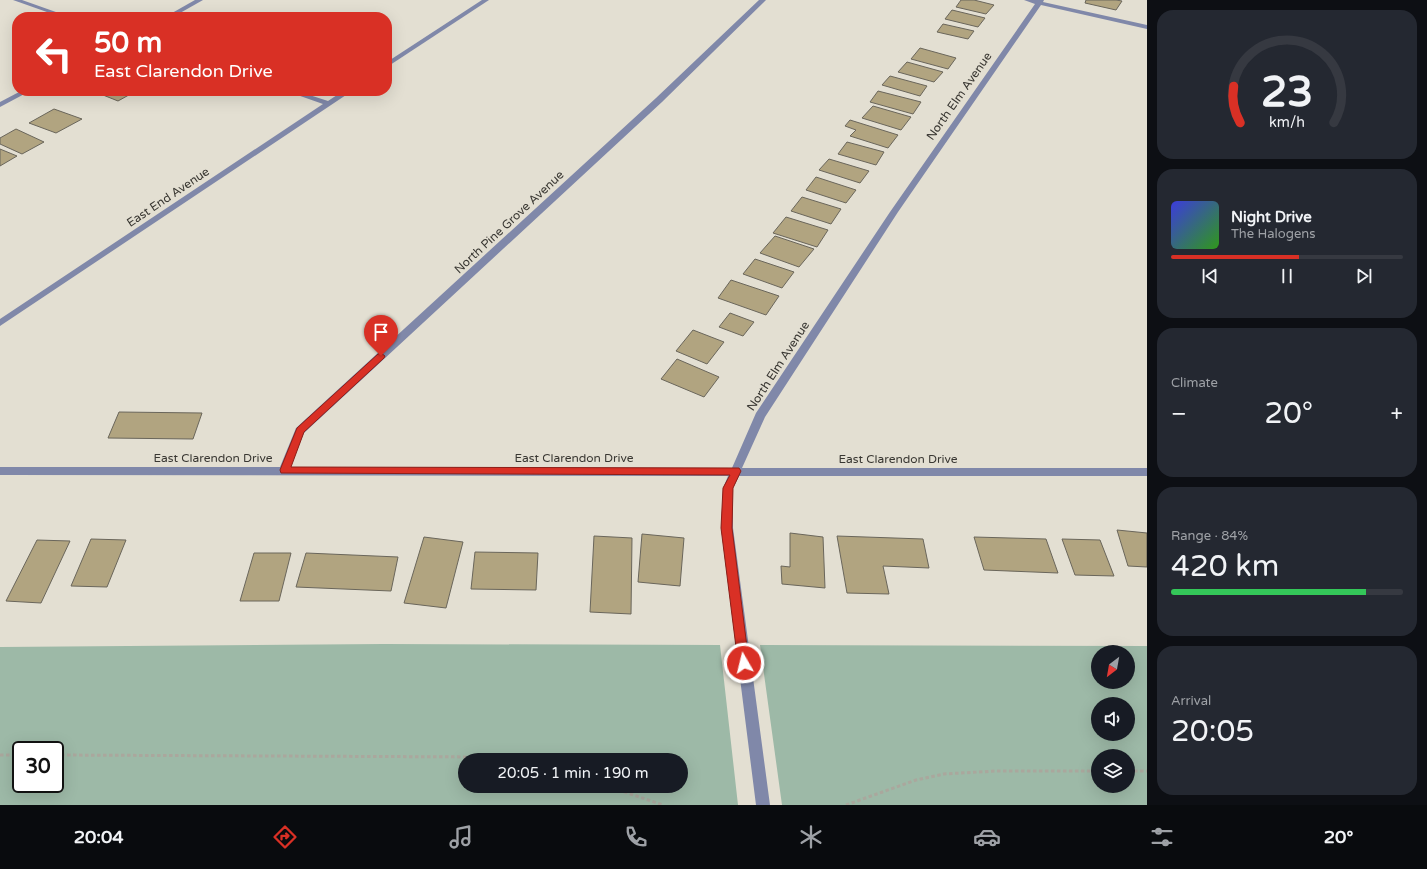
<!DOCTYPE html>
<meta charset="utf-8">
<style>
body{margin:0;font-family:"Varela Round",sans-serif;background:#242831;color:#f1f3f6;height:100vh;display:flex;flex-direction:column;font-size:15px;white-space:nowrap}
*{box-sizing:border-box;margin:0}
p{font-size:13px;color:#9ea1a6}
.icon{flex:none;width:22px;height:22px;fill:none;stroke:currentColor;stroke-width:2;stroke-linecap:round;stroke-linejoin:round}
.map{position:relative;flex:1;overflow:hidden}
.sheet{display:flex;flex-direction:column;gap:10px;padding:10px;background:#0d0f14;width:280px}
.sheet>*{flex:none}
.top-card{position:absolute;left:12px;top:12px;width:380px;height:84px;border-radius:16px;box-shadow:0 4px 16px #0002;background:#d93025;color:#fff;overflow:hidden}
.needle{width:26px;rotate:211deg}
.fabs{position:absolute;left:1091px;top:645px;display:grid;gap:8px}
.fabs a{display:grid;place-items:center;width:44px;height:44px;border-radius:50%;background:#171b24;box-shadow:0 4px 16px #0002;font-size:20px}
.speed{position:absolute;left:12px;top:741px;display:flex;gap:8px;font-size:20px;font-weight:700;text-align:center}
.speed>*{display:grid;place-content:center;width:52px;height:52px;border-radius:50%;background:#171b24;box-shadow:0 4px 16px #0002;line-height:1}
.speed .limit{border:2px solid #111;border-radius:6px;background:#fff;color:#111}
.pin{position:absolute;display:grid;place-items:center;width:34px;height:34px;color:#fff;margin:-41px -17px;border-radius:50% 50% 50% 0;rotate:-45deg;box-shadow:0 0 4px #0007}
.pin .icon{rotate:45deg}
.me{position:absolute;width:44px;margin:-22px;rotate:352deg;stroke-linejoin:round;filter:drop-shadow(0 0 3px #0008)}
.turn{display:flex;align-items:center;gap:14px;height:84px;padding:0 16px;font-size:18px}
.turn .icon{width:52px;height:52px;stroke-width:2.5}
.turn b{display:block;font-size:28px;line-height:34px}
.big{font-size:30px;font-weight:600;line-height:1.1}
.sheet .tile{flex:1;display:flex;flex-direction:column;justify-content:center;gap:6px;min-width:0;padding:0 14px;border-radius:16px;background:#242831}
.sheet .dial{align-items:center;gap:0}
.dial svg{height:104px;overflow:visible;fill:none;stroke:#363941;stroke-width:7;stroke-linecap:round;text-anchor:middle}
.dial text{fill:#f1f3f6;stroke:none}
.song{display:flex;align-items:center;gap:12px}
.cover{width:48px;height:48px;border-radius:6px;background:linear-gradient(135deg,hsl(240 70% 55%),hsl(110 70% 35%))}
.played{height:4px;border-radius:2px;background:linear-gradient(90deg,#d93025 55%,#363941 55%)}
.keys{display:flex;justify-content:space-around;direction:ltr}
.heat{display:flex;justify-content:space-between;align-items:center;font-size:22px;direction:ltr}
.charge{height:6px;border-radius:3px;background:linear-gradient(90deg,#34c759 84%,#363941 0)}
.trip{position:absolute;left:458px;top:753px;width:230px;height:40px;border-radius:20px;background:#171b24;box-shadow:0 4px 16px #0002;font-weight:600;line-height:40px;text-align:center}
.tab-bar{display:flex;height:64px;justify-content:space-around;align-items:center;background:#090b0e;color:#9ea1a6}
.tab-bar .icon{width:28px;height:28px}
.tab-bar .selected{color:#d93025}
.tab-bar b{font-size:18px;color:#f1f3f6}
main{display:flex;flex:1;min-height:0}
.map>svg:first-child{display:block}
</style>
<main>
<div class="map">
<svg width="1147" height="805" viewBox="0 0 1147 805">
<rect width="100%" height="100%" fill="#e3dfd2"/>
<!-- green -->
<g fill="#9db9a7" fill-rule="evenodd">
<path d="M384 644 720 645 738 805H0V647ZM21 750H55V784H21ZM465 760H681V786H465Z"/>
<path d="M760 645 1147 646V805H782ZM1098 652H1128V682H1098ZM1098 704H1128V734H1098ZM1098 756H1128V786H1098Z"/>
</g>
<!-- building -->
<g fill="#b1a480" stroke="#6a665b">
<path d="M961 0H974L994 5 986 14 956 7Z"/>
<path d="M1086 0H1116L1122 1 1116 10 1085 3Z"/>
<path d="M952 10 985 18 978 27 945 19Z"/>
<path d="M943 24 974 31 968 39 937 32Z"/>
<path d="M920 48 956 58 948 69 911 59Z"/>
<path d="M907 62 943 72 934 82 898 72Z"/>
<path d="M890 76 927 86 920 96 882 85Z"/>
<path d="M93 91H136L118 101Z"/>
<path d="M878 91 921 102 913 114 870 102Z"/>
<path d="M873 106 911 117 901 130 862 118Z"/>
<path d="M54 109 82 119 56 133 29 123Z"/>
<path d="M850 120 898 135 888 148 850 136 856 130 845 126Z"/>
<path d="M16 129 44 142 22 154 0 144V138Z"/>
<path d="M847 142 884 152 876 165 838 154Z"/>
<path d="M0 149 17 156 0 166Z"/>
<path d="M829 159 869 171 860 183 819 170Z"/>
<path d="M816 177 856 190 846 203 806 190Z"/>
<path d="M802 197 841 209 831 224 791 211Z"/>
<path d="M786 217 828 230 817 247 773 233Z"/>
<path d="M775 236 814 249 799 267 760 253Z"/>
<path d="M755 259 794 272 782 288 743 274Z"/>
<path d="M731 280 779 296 766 315 718 298Z"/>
<path d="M730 313 754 322 743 336 719 327Z"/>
<path d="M693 330 724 342 707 364 676 351Z"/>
<path d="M677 359 719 377 704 397 661 379Z"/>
<path d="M119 412 202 413 193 439 108 438Z"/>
<path d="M1117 530 1147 533V567L1128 566Z"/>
<path d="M790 533 823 537 825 588 782 584 781 566 790 567Z"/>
<path d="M642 534 684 538 680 586 638 582Z"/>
<path d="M594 536 632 538 631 614 590 612Z"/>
<path d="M837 536 923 539 929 568 883 566 889 594 847 593Z"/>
<path d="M424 537 463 542 446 608 404 603Z"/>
<path d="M974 537 1046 539 1058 573 984 570Z"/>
<path d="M91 539 126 540 107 587 71 586Z"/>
<path d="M1062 539 1100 540 1114 576 1075 575Z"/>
<path d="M37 540 70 541 41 603 6 601Z"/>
<path d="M475 552 538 553 536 590 471 589Z"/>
<path d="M254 553H291L279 601H240Z"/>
<path d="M306 553 398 557 391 591 296 587Z"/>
</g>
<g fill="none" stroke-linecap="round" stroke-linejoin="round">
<!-- path -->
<g stroke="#aaa79d" stroke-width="3" stroke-dasharray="3.5 2.5" stroke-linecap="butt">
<path d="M0 755H21"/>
<path d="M55 755 486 757 527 760"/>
<path d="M1128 771H1147"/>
<path d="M607 786 663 805"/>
<path d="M846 805 916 780 944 774 996 771H1098"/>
</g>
<!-- minor -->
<g fill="#8088a9" fill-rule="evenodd">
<path d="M13 0H22L70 17H61Z"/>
<path d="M195 0H203L173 17H165Z"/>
<path d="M482 0H489L387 67V62Z"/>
<path d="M759 0H766L662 102 304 433 290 467 732 468 756 413 890 212 1035 4 1024 0H1044L1043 2 1147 25V29L1041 5 898 212 765 417 742 468H1147V476H739L733 488V528L770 805H756L721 528 723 488 728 476 0 475V467H280L296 428 656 98Z"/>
<path d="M21 91H30L0 107V102Z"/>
<path d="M286 91H297L328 101 343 91H352L0 326V319L323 104Z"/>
</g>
</g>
<!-- route -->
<path fill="#d93025" stroke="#8d1f18" d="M381 353 385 356 384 358 304 432 291 467 739 468 741 471 733 488 732 528 749 663 748 666 744 668 740 666 738 663 721 528 723 488 730 475 281 473 280 470 297 428 378 354Z"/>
<g text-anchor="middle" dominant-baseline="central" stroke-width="3" stroke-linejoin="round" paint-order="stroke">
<!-- street labels -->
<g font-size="12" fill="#393732" stroke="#e3dfd2">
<text transform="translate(959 96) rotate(-55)">North Elm Avenue</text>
<text transform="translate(168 197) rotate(-34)">East End Avenue</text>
<text transform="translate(509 222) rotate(-43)">North Pine Grove Avenue</text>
<text transform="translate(778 366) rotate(-57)">North Elm Avenue</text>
<text x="213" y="458">East Clarendon Drive</text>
<text x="574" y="458">East Clarendon Drive</text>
<text x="898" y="459">East Clarendon Drive</text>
</g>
</g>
</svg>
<div class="fabs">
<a><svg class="needle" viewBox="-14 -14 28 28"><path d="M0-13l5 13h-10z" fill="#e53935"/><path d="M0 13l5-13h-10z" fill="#9ea1a6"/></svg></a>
<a><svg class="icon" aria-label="sound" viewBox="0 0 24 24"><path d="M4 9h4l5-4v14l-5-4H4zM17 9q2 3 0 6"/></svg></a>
<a><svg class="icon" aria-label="layers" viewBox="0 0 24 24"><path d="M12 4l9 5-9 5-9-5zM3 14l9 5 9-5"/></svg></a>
</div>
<div class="speed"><div class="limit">30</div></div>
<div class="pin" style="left:381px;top:356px;background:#d93025"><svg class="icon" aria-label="arrive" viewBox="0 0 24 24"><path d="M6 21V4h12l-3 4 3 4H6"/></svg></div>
<svg class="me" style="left:744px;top:663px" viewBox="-20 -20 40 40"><circle r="17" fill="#d93025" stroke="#fff" stroke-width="3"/><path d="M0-11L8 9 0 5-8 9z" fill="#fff"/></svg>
<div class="trip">20:05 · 1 min · 190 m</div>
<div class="top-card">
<div class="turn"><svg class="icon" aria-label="left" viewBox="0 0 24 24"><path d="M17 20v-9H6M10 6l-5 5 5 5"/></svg><div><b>50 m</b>East Clarendon Drive</div></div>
</div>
</div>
<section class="sheet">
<div class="tile dial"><svg viewBox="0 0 100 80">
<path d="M14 69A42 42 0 1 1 86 69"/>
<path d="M14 69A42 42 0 0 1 9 41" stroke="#d93025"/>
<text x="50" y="56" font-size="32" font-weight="700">23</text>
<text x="50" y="72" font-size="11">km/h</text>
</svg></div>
<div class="tile">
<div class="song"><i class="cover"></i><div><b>Night Drive</b><p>The Halogens</p></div></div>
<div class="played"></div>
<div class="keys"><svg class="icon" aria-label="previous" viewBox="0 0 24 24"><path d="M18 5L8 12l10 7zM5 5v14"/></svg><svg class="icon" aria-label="pause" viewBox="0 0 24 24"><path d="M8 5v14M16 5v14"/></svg><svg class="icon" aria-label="next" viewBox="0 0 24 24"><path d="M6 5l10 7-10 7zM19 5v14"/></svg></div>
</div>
<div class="tile"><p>Climate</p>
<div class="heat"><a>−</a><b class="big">20°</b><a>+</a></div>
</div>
<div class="tile"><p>Range · 84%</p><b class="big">420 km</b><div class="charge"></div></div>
<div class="tile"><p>Arrival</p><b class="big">20:05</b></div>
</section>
</main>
<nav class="tab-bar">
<b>20:04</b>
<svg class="icon selected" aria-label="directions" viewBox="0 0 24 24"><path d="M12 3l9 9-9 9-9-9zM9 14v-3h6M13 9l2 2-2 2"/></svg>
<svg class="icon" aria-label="music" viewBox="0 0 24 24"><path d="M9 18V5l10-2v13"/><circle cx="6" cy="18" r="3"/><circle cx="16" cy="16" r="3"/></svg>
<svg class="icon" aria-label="phone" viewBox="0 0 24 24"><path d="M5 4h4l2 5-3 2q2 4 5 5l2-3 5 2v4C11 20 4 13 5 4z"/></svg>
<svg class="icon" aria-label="climate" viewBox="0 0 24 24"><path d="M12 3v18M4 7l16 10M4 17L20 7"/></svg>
<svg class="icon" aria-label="car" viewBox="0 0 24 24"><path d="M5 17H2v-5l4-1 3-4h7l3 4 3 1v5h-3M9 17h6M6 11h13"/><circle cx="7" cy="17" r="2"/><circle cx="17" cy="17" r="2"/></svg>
<svg class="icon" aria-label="filters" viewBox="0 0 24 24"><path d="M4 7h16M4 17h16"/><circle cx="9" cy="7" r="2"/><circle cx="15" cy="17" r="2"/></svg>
<b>20°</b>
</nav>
